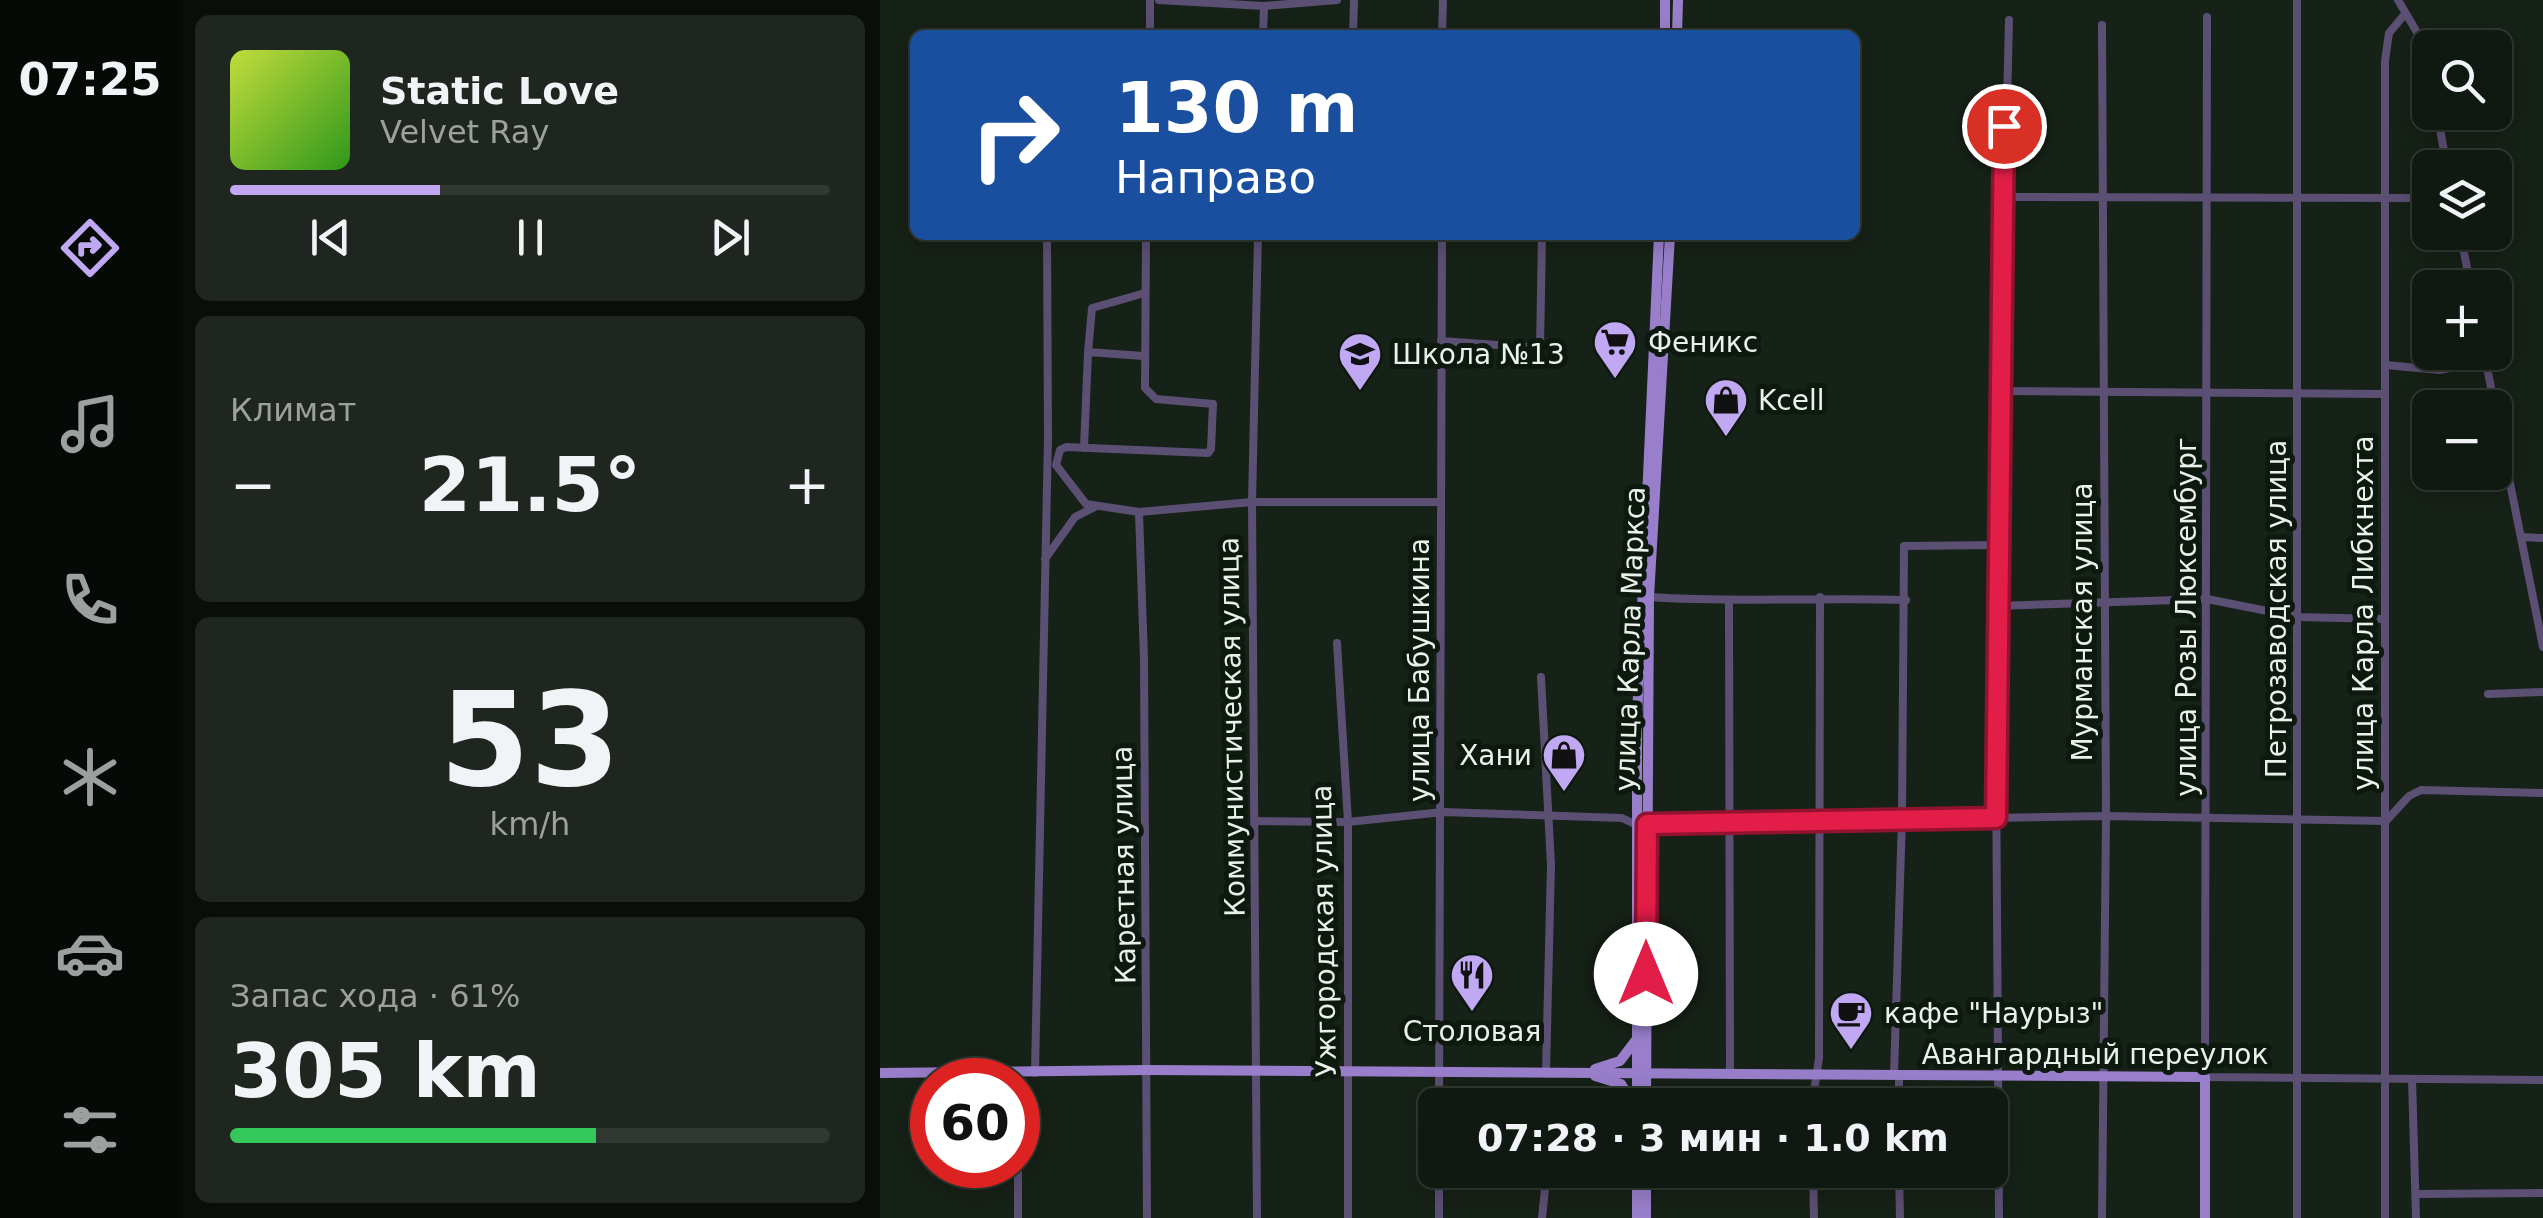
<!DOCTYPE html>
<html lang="ru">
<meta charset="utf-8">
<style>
body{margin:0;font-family:"DejaVu Sans",sans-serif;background:#1e261f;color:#f1f3f6;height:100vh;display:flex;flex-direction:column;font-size:38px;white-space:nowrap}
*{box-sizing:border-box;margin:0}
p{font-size:32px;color:#9ca09f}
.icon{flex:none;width:55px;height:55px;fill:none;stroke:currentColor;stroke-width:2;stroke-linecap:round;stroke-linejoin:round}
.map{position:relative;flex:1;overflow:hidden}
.sheet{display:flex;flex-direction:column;gap:15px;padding:15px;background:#090e09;width:700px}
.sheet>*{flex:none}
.banner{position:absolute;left:30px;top:30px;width:950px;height:210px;border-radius:15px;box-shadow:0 5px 25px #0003,0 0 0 2px #303831;background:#1a4fa0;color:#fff;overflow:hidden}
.tools{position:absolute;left:1532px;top:30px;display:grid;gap:20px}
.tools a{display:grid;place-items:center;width:100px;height:100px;border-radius:15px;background:#101911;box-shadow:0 5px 25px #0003,0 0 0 2px #303831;font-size:50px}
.speed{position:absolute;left:30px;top:1058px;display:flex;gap:20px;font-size:50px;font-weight:700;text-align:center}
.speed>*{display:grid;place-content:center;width:130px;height:130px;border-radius:50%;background:#101911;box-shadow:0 5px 25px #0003,0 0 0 2px #303831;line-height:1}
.speed .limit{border:15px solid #d22;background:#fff;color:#111}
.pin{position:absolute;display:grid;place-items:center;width:85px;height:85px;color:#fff;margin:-42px;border:5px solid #fff;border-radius:50%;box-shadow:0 2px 10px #0007}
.me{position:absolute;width:110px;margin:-55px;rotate:0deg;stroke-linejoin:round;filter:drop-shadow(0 0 8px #0008)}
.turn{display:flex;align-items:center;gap:35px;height:210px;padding:0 40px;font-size:45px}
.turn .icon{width:130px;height:130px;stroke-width:2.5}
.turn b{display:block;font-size:70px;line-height:85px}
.big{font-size:75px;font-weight:700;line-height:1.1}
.sheet .tile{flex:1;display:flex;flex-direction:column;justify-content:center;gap:15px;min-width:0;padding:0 35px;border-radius:15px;background:#1e261f}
.sheet .dial{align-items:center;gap:0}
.dial b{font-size:130px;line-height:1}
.song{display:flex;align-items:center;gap:30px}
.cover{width:120px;height:120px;border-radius:15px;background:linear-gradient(135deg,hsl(70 70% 55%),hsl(110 70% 35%))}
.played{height:10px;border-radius:5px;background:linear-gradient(90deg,#c1a8f3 35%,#303831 35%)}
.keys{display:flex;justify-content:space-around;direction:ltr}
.heat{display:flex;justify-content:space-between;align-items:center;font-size:55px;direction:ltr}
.charge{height:15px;border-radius:8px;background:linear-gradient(90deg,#34c759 61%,#303831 0)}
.trip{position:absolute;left:538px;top:1088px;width:590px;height:100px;border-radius:15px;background:#101911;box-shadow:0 5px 25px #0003,0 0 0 2px #303831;font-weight:700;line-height:100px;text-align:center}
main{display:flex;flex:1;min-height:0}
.menu{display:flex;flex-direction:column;width:180px;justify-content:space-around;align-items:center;background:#060a07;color:#9ca09f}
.menu .icon{width:70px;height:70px}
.menu .selected{color:#c1a8f3}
.menu b{font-size:45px;color:#f1f3f6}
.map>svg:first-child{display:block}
</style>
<main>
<nav class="menu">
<b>07:25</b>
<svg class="icon selected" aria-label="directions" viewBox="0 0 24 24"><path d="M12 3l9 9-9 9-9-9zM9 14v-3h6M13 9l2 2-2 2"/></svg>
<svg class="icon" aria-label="music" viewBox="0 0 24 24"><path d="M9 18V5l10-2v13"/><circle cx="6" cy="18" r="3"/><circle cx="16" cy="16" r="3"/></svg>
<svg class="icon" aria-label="phone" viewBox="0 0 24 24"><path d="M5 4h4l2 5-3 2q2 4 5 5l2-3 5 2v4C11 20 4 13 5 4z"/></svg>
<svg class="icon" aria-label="climate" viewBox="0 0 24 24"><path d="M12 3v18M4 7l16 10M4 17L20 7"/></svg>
<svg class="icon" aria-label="car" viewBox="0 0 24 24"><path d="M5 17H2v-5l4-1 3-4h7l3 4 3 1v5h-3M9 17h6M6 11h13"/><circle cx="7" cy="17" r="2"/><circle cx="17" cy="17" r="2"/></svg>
<svg class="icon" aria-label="filters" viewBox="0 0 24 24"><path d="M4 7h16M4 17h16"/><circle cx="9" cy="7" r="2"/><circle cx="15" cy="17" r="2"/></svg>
</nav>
<section class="sheet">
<div class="tile">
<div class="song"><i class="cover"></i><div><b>Static Love</b><p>Velvet Ray</p></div></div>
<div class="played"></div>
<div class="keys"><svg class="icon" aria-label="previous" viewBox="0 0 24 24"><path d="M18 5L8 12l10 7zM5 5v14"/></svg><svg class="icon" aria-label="pause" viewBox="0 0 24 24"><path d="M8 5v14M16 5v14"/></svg><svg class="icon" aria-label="next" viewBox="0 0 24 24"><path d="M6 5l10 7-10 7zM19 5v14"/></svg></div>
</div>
<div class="tile"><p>Климат</p>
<div class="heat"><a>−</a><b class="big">21.5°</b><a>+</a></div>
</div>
<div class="tile dial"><b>53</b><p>km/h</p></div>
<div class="tile"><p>Запас хода · 61%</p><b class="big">305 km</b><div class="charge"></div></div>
</section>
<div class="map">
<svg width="1663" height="1218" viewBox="0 0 1663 1218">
<rect width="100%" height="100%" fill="#162117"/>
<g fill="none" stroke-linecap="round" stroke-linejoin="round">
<!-- minor -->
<g stroke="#5b4f74" stroke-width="8">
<path d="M279 0 384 6 457 0"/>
<path d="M1417 0V1218"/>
<path d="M1518 0 1538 34 1550 72"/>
<path d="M1327 17 1325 1077 1663 1080"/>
<path d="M1222 25 1226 816 1222 1218"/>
<path d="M270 35V0"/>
<path d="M383 35 384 6"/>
<path d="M473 35 474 0"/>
<path d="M562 35 563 0"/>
<path d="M1557 112 1567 168"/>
<path d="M1121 197 1550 198"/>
<path d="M1580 232 1591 288"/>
<path d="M266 235 265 388 276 399 333 404 331 449 328 453 186 447 180 450 176 465 206 504 259 512 372 502H561"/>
<path d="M561 341 660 348 662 235"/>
<path d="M208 352 212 308 265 293"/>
<path d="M1604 352 1615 408"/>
<path d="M1505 365 1560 370 1605 361"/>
<path d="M1123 391 1505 394"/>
<path d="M1615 409 1663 647"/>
<path d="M204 448 208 352 263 356"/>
<path d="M259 512 264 659 267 1218"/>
<path d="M1641 537 1663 538"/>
<path d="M165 559 195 517 215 507"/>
<path d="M769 597C855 603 940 597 1026 600"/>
<path d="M849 603 850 1075"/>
<path d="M1115 606 1327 599 1417 617 1505 619"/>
<path d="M457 643 468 822V1218"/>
<path d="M661 677 671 865 666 1072"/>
<path d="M1608 694 1663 692"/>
<path d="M375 821 468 822 563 812 742 818 757 825"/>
<path d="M767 824 1226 816 1506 821 1529 796 1541 790 1663 793"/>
<path d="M138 1072V1218"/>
<path d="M155 1073 168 437 167 235"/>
<path d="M1014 1075 1022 818 1024 546 1117 545"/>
<path d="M1019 1076V1105"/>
<path d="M1532 1079 1536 1218"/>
<path d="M559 1105 562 235"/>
<path d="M932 1105 939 1058 940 597"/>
<path d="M559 1170V1218"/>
<path d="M933 1170 934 1218"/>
<path d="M1019 1170 1020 1218"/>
<path d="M1536 1194 1663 1193"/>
<path d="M377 1218 372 502 378 235"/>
<path d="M662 1218 665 1189"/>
<path d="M1119 1218 1115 606 1129 20"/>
<path d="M1505 1218V61L1509 33 1525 14"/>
</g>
<!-- major -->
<g stroke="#997fcb" stroke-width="10">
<path d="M785 35V0"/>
<path d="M797 35 798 0"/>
<path d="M715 1069 740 1061 756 1040"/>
<path d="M0 1073 268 1070 1325 1077V1218"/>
<path d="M715 1076 741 1084 754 1105"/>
<path d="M757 1105V717L779 235"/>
<path d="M766 1105 769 597 790 235"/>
<path d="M757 1170V1218"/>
<path d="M766 1218V1170"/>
</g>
</g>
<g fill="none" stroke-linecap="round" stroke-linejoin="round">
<!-- route casing -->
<g stroke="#92132f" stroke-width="25">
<path id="route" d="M766 974 767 824 1116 818 1124 126"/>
</g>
<!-- route -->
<use href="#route" stroke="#e11d48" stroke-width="18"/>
</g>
<!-- icons -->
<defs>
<g id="supermarket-pin" transform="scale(2.25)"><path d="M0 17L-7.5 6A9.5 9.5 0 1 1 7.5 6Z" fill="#c1a8f3" stroke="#0d180e"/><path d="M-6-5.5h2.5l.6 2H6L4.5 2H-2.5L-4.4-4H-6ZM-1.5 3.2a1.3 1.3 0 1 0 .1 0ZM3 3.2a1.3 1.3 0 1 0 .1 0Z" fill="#111"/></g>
<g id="school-pin" transform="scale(2.25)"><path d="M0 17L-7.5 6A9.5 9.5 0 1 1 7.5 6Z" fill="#c1a8f3" stroke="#0d180e"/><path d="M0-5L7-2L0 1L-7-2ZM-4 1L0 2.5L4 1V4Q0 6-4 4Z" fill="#111"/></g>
<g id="shop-pin" transform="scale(2.25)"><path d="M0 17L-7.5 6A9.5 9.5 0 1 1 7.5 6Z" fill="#c1a8f3" stroke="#0d180e"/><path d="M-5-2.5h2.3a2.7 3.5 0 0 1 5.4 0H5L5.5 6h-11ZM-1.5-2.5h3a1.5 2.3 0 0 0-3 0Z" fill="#111"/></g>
<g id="restaurant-pin" transform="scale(2.25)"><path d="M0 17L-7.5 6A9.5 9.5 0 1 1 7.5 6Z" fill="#c1a8f3" stroke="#0d180e"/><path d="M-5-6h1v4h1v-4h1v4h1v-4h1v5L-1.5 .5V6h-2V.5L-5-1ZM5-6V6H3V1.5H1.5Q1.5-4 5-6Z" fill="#111"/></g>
<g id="cafe-pin" transform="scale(2.25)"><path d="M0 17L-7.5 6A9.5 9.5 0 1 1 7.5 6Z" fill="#c1a8f3" stroke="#0d180e"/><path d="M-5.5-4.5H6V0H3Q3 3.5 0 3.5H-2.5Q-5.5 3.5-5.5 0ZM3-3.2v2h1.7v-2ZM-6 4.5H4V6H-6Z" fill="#111"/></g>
</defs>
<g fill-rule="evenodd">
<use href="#supermarket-pin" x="735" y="342"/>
<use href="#school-pin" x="480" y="354"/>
<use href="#shop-pin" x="846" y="400"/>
<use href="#shop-pin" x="684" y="755"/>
<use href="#restaurant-pin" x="592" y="975"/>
<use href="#cafe-pin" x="971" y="1013"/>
</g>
<g text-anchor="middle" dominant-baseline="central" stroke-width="10" stroke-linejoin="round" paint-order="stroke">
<!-- poi labels -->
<g font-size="28" fill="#eaf1ea" stroke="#0d180e" text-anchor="start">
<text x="768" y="342">Феникс</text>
<text x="512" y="354">Школа №13</text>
<text x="878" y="400">Kcell</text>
<text x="652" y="755" text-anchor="end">Хани</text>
<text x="1004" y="1013">кафе "Наурыз"</text>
<text x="592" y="1031" text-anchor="middle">Столовая</text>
</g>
<!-- street labels -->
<g font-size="28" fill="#eaf1ea" stroke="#0d180e">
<text transform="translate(1396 609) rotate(-90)">Петрозаводская улица</text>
<text transform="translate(1483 613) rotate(-90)">улица Карла Либкнехта</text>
<text transform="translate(1306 617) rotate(-90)">улица Розы Люксембург</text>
<text transform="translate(1202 622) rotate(-90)">Мурманская улица</text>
<text transform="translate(750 639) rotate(-88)">улица Карла Маркса</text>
<text transform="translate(539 670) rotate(-90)">улица Бабушкина</text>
<text transform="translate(352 727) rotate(-91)">Коммунистическая улица</text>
<text transform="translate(244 865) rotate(-91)">Каретная улица</text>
<text transform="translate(444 931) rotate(-91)">Ужгородская улица</text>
<text x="1215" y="1054">Авангардный переулок</text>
</g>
</g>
</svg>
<div class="tools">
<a><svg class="icon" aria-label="search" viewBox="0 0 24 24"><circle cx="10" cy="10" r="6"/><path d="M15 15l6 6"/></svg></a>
<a><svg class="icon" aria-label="layers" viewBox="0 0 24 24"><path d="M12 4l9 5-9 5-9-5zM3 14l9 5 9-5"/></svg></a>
<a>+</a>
<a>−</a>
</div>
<div class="speed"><div class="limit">60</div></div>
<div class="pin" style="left:1124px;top:126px;background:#d93025"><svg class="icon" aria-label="arrive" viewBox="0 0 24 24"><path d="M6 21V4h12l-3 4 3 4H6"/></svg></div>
<svg class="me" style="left:766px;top:974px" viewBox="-20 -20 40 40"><circle r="19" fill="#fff"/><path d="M0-13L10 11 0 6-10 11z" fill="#e11d48"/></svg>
<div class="trip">07:28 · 3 мин · 1.0 km</div>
<div class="banner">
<div class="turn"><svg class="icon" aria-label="right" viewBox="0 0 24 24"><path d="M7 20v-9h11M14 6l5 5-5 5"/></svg><div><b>130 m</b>Направо</div></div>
</div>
</div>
</main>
